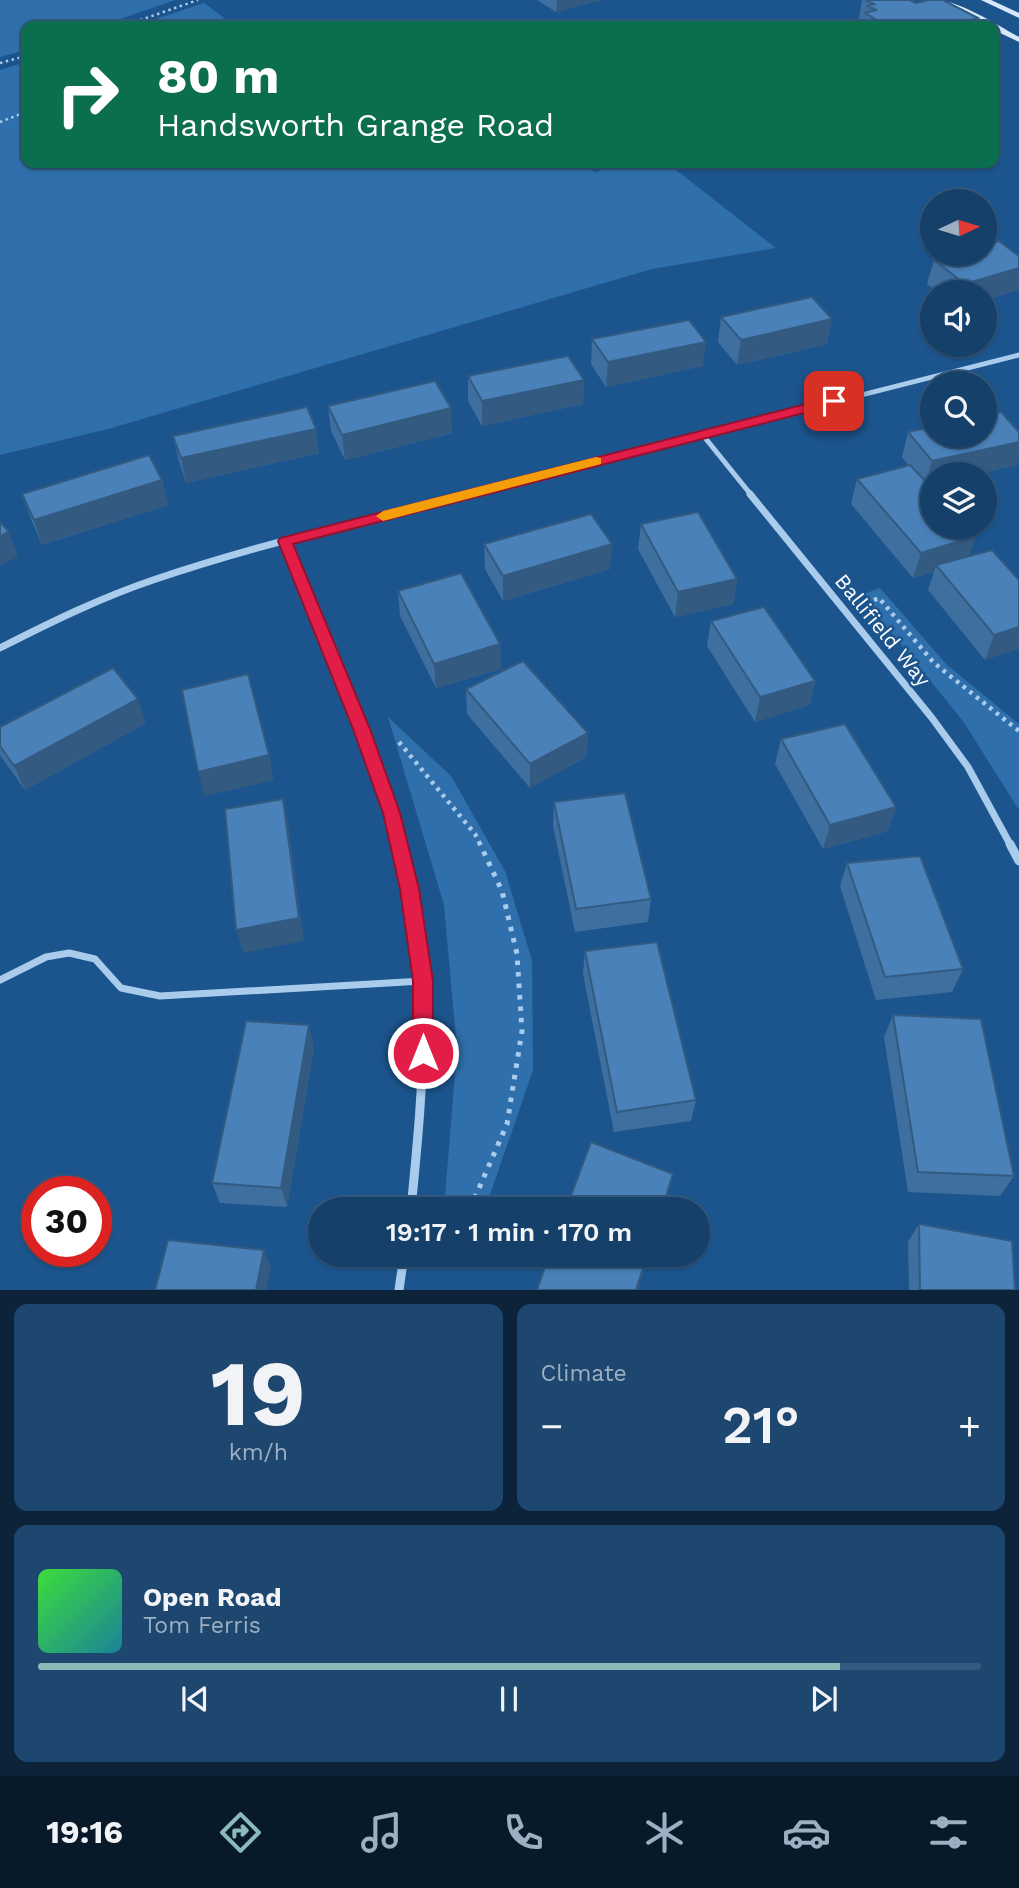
<!DOCTYPE html>
<meta charset="utf-8">
<style>
body{margin:0;font-family:"Work Sans",sans-serif;background:#1e4770;color:#f1f3f6;height:100vh;display:flex;flex-direction:column;font-size:26px;white-space:nowrap}
*{box-sizing:border-box;margin:0}
p{font-size:23px;color:#9dafc1}
.icon{flex:none;width:38px;height:38px;fill:none;stroke:currentColor;stroke-width:2;stroke-linecap:round;stroke-linejoin:round}
.map{position:relative;height:1290px;overflow:hidden}
.details{display:flex;flex-direction:column;gap:14px;padding:14px;background:#0c233a;flex:1}
.details>*{flex:none}
.guide{position:absolute;left:21px;top:21px;width:978px;height:147px;border-radius:14px;box-shadow:0 2px 5px #0004,0 0 0 2px #34597e;background:#0b6e4f;color:#fff;overflow:hidden}
.needle{width:46px;rotate:86deg}
.buttons{position:absolute;left:920px;top:189px;display:grid;gap:14px}
.buttons a{display:grid;place-items:center;width:77px;height:77px;border-radius:50%;background:#15406a;box-shadow:0 2px 5px #0004,0 0 0 2px #34597e;font-size:35px}
.speed{position:absolute;left:21px;top:1176px;display:flex;gap:14px;font-size:35px;font-weight:700;text-align:center}
.speed>*{display:grid;place-content:center;width:91px;height:91px;border-radius:50%;background:#15406a;box-shadow:0 2px 5px #0004,0 0 0 2px #34597e;line-height:1}
.speed .limit{border:10px solid #d22;background:#fff;color:#111}
.pin{position:absolute;display:grid;place-items:center;width:60px;height:60px;color:#fff;margin:-30px;border-radius:14px;box-shadow:0 4px 10px #0006}
.me{position:absolute;width:77px;margin:-38px;rotate:0deg;stroke-linejoin:round;filter:drop-shadow(0 0 5px #0008)}
.turn{display:flex;align-items:center;gap:24px;height:147px;padding:0 21px;font-size:32px}
.turn .icon{width:91px;height:91px;stroke-width:2.5}
.turn b{display:block;font-size:49px;line-height:60px}
.big{font-size:52px;font-weight:600;line-height:1.1}
.details .card{flex:1;display:flex;flex-direction:column;justify-content:center;gap:10px;min-width:0;padding:0 24px;border-radius:14px;background:#1e4770}
.details .dial{align-items:center;gap:0}
.dial b{font-size:91px;line-height:1}
.song{display:flex;align-items:center;gap:21px}
.cover{width:84px;height:84px;border-radius:10px;background:linear-gradient(135deg,hsl(120 70% 55%),hsl(190 70% 35%))}
.played{height:7px;border-radius:4px;background:linear-gradient(90deg,#8bbbb9 85%,#34597e 85%)}
.keys{display:flex;justify-content:space-around;direction:ltr}
.heat{display:flex;justify-content:space-between;align-items:center;font-size:38px;direction:ltr}
.details .tiles{flex:1;display:grid;gap:14px;grid-template-columns:1fr 1fr}
.card:last-child{grid-column:span 2}
.trip{position:absolute;left:308px;top:1197px;width:402px;height:70px;border-radius:35px;background:#15406a;box-shadow:0 2px 5px #0004,0 0 0 2px #34597e;font-weight:600;line-height:70px;text-align:center}
.tabs{display:flex;height:112px;justify-content:space-around;align-items:center;background:#081a2a;color:#9dafc1}
.tabs .icon{width:49px;height:49px}
.tabs .selected{color:#8bbbb9}
.tabs b{font-size:32px;color:#f1f3f6}
.map>svg:first-child{display:block}
</style>
<div class="map">
<svg width="1019" height="1290" viewBox="0 0 1019 1290">
<rect width="100%" height="100%" fill="#1c558e"/>
<!-- green -->
<g fill="#2f70ac">
<path d="M0 0H175L100 26H26V50L0 57Z"/>
<path d="M204 3 235 26H135Z"/>
<path d="M26 62V163H580L595 172 623 163H667L776 248 652 269 108 429 0 455V70Z"/>
<path d="M880 588 947 665 1019 724V810L963 721 861 595Z"/>
<path d="M388 717 451 776 505 871 532 961 533 1070 485 1209H444L457 1049 444 905Z"/>
</g>
<g fill="none" stroke-linecap="round" stroke-linejoin="round">
<!-- path-far2 -->
<g stroke="#a9cced" stroke-width="2.5" stroke-dasharray="2.5 3.5" stroke-linecap="butt">
<path d="M123 26 198 0"/>
<path d="M0 63 26 56"/>
<path d="M0 122 26 112"/>
</g>
<!-- path-far1 -->
<g stroke="#a9cced" stroke-width="4.5" stroke-dasharray="3.5 5" stroke-linecap="butt">
<path d="M874 600 879 598 934 663 1019 731"/>
<path d="M399 742 475 834 481 846"/>
</g>
<!-- path -->
<path stroke="#a9cced" stroke-width="5" stroke-dasharray="4.5 7" stroke-linecap="butt" d="M470 1209 507 1124 522 1031 517 954 502 891 480 844"/>
<!-- lane -->
<path stroke="#a9cced" stroke-width="7" d="M0 980 46 957 69 953 95 959 121 988 160 996 423 981"/>
<!-- street-far2 -->
<g stroke="#a9cced" stroke-width="5">
<path d="M702 434 752 496"/>
<path d="M464 496 1019 355"/>
</g>
<!-- street-far1 -->
<g stroke="#a9cced" stroke-width="7">
<path d="M750 494 932 718 968 767 1011 846"/>
<path d="M285 541 371 756 399 846"/>
<path d="M0 648C51 622 102 597 156 579 259 544 366 520 471 494"/>
</g>
<!-- street -->
<g stroke="#a9cced" stroke-width="9">
<path d="M398 844C434 974 424 1078 411 1209"/>
<path d="M1010 844 1019 861"/>
<path d="M399 1290 404 1255"/>
</g>
<!-- secondary -->
<g fill="#d6e8fa" fill-rule="evenodd">
<path d="M935 0C959 0 997 25 1019 37V42L994 30V26H986Z"/>
<path d="M981 0H991L1019 13V18Z"/>
</g>
</g>
<!-- wall -->
<g fill="#3f6f9e">
<path d="M537 0H601L556 12Z"/>
<path d="M862 0H913V2L916 3 978 18 976 26H862L863 21 859 19Z"/>
<path d="M934 260 1019 290 985 300V292H938L927 284Z"/>
<path d="M721 317 832 319 827 344 737 365 718 342Z"/>
<path d="M592 339 703 366 606 387 591 364Z"/>
<path d="M468 376 584 380 583 404 482 426 468 401Z"/>
<path d="M328 406 452 433 345 460 331 431Z"/>
<path d="M908 432H1019L1018 465 977 474H933V484L929 485 970 556 1019 580 985 660 928 590 934 572 913 578 851 504 857 479 908 465 902 457Z"/>
<path d="M173 436 319 453 186 483 179 461Z"/>
<path d="M162 480 168 505 42 545 31 519 22 494Z"/>
<path d="M641 524 737 579 733 604 675 617 638 549Z"/>
<path d="M484 544 610 569 503 601 485 569Z"/>
<path d="M398 591 500 644 501 669 436 688 400 616Z"/>
<path d="M711 621 815 681 809 705 755 722 707 646Z"/>
<path d="M466 689 588 733 586 757 530 788 467 714Z"/>
<path d="M146 723 25 790 0 755V727Z"/>
<path d="M781 739 896 807 888 831 823 849 775 764Z"/>
<path d="M554 802 651 899 648 922 575 932 553 826Z"/>
<path d="M847 863 963 969 952 992 876 1000 840 886Z"/>
<path d="M585 951 696 1100 691 1121 614 1132 583 974Z"/>
<path d="M893 1015 1014 1176 1000 1196 908 1192 884 1037Z"/>
<path d="M314 1047 287 1207 220 1203 212 1183Z"/>
<path d="M919 1224 1015 1290H909L908 1242Z"/>
</g>
<!-- shaded-wall -->
<g fill="#335a81">
<path d="M557 0H601L556 12Z"/>
<path d="M978 18 976 26H948Z"/>
<path d="M1019 268V290L985 300V292H963L965 284Z"/>
<path d="M832 319 827 344 737 365 741 340Z"/>
<path d="M706 342 703 366 606 387 608 362Z"/>
<path d="M584 380 583 404 482 426V401Z"/>
<path d="M451 408 452 433 345 460 342 435Z"/>
<path d="M316 429 319 453 186 483 181 458Z"/>
<path d="M1019 442 1018 465 977 474H933V484L925 486 932 461Z"/>
<path d="M162 480 168 505 42 545 34 520Z"/>
<path d="M9 532 18 557 0 565V536Z"/>
<path d="M976 536 968 561 936 565 934 572 913 578 921 553Z"/>
<path d="M612 544 610 569 503 601V576Z"/>
<path d="M737 579 733 604 675 617 678 592Z"/>
<path d="M1019 627V649L985 660 994 635Z"/>
<path d="M500 644 501 669 436 688 434 664Z"/>
<path d="M815 681 809 705 755 722 760 697Z"/>
<path d="M138 699 146 723 25 790 14 766Z"/>
<path d="M588 733 586 757 530 788V764Z"/>
<path d="M269 755 274 780 205 796 198 772Z"/>
<path d="M283 799 288 823 304 941 243 953 236 930Z"/>
<path d="M896 807 888 831 823 849 830 825Z"/>
<path d="M309 1025 314 1047 287 1207 281 1188Z"/>
<path d="M673 1174 664 1209H662Z"/>
<path d="M264 1250 271 1268 266 1290H256Z"/>
<path d="M647 1255H649L638 1290H636Z"/>
</g>
<!-- building -->
<g fill="#4981b8" stroke="#335a81" stroke-width="2">
<path d="M866 0H909L916 3 929 0H943L978 18 948 26H905L901 24 887 26 865 13 876 10 868 6 874 4Z"/>
<path d="M522 23 527 26H511Z"/>
<path d="M999 241 1019 256V268L965 284 934 260 955 254H985V245Z"/>
<path d="M812 297 832 319 741 340 721 317Z"/>
<path d="M689 320 706 342 608 362 592 339Z"/>
<path d="M568 356 584 380 482 401 468 376Z"/>
<path d="M435 381 451 408 342 435 328 406Z"/>
<path d="M307 407 316 429 181 458 173 436Z"/>
<path d="M1001 412 1019 432V442L932 461 908 432 933 427V436H985V416Z"/>
<path d="M149 455 162 480 34 520 22 494Z"/>
<path d="M910 465 933 489V527H968L976 536 921 553 857 479Z"/>
<path d="M698 512 737 579 678 592 641 524Z"/>
<path d="M591 514 612 544 503 576 484 544Z"/>
<path d="M0 522 9 532 0 536Z"/>
<path d="M992 550 1019 580V627L994 635 936 565Z"/>
<path d="M461 573 500 644 434 664 398 591Z"/>
<path d="M764 607 815 681 760 697 711 621Z"/>
<path d="M523 661 588 733 530 764 466 689Z"/>
<path d="M113 668 138 699 14 766 0 746V727Z"/>
<path d="M248 674 269 755 198 772 182 690Z"/>
<path d="M845 724 896 807 830 825 781 739Z"/>
<path d="M625 793 651 899 576 909 554 802Z"/>
<path d="M283 799 299 918 236 930 225 809Z"/>
<path d="M920 856 963 969 885 977 847 863Z"/>
<path d="M657 942 696 1100 617 1112 585 951Z"/>
<path d="M893 1015 981 1019 1014 1176 918 1172Z"/>
<path d="M246 1021 309 1025 281 1188 212 1183Z"/>
<path d="M591 1142 673 1174 662 1209H566Z"/>
<path d="M919 1224 1012 1241 1015 1290H920Z"/>
<path d="M168 1240 264 1250 256 1290H155Z"/>
<path d="M549 1255H647L636 1290H537Z"/>
</g>
<!-- route -->
<path fill="#e11d48" stroke="#92132f" stroke-width="2" d="M834 397 839 398V404L293 544 370 729 400 813 419 889 433 981V1053L430 1060 423 1063 416 1060 413 1053V981L400 889 383 813 353 729 278 541 280 538Z"/>
<!-- slow -->
<path fill="#f59e0b" d="M596 457 601 458V464L383 521 376 516 383 511Z"/>
<g text-anchor="middle" dominant-baseline="central" stroke-width="5" stroke-linejoin="round" paint-order="stroke">
<!-- street labels -->
<g font-size="21" fill="#fff" stroke="#1c558e">
<text transform="translate(883 630) rotate(51)">Ballifield Way</text>
</g>
</g>
</svg>
<div class="buttons">
<a><svg class="needle" viewBox="-14 -14 28 28"><path d="M0-13l5 13h-10z" fill="#e53935"/><path d="M0 13l5-13h-10z" fill="#9dafc1"/></svg></a>
<a><svg class="icon" aria-label="sound" viewBox="0 0 24 24"><path d="M4 9h4l5-4v14l-5-4H4zM17 9q2 3 0 6"/></svg></a>
<a><svg class="icon" aria-label="search" viewBox="0 0 24 24"><circle cx="10" cy="10" r="6"/><path d="M15 15l6 6"/></svg></a>
<a><svg class="icon" aria-label="layers" viewBox="0 0 24 24"><path d="M12 4l9 5-9 5-9-5zM3 14l9 5 9-5"/></svg></a>
</div>
<div class="speed"><div class="limit">30</div></div>
<div class="pin" style="left:834px;top:401px;background:#d93025"><svg class="icon" aria-label="arrive" viewBox="0 0 24 24"><path d="M6 21V4h12l-3 4 3 4H6"/></svg></div>
<svg class="me" style="left:423px;top:1053px" viewBox="-20 -20 40 40"><circle r="17" fill="#e11d48" stroke="#fff" stroke-width="3"/><path d="M0-11L8 9 0 5-8 9z" fill="#fff"/></svg>
<div class="trip">19:17 · 1 min · 170 m</div>
<div class="guide">
<div class="turn"><svg class="icon" aria-label="right" viewBox="0 0 24 24"><path d="M7 20v-9h11M14 6l5 5-5 5"/></svg><div><b>80 m</b>Handsworth Grange Road</div></div>
</div>
</div>
<section class="details">
<div class="tiles">
<div class="card dial"><b>19</b><p>km/h</p></div>
<div class="card"><p>Climate</p>
<div class="heat"><a>−</a><b class="big">21°</b><a>+</a></div>
</div>
<div class="card">
<div class="song"><i class="cover"></i><div><b>Open Road</b><p>Tom Ferris</p></div></div>
<div class="played"></div>
<div class="keys"><svg class="icon" aria-label="previous" viewBox="0 0 24 24"><path d="M18 5L8 12l10 7zM5 5v14"/></svg><svg class="icon" aria-label="pause" viewBox="0 0 24 24"><path d="M8 5v14M16 5v14"/></svg><svg class="icon" aria-label="next" viewBox="0 0 24 24"><path d="M6 5l10 7-10 7zM19 5v14"/></svg></div>
</div>
</div>
</section>
<nav class="tabs">
<b>19:16</b>
<svg class="icon selected" aria-label="directions" viewBox="0 0 24 24"><path d="M12 3l9 9-9 9-9-9zM9 14v-3h6M13 9l2 2-2 2"/></svg>
<svg class="icon" aria-label="music" viewBox="0 0 24 24"><path d="M9 18V5l10-2v13"/><circle cx="6" cy="18" r="3"/><circle cx="16" cy="16" r="3"/></svg>
<svg class="icon" aria-label="phone" viewBox="0 0 24 24"><path d="M5 4h4l2 5-3 2q2 4 5 5l2-3 5 2v4C11 20 4 13 5 4z"/></svg>
<svg class="icon" aria-label="climate" viewBox="0 0 24 24"><path d="M12 3v18M4 7l16 10M4 17L20 7"/></svg>
<svg class="icon" aria-label="car" viewBox="0 0 24 24"><path d="M5 17H2v-5l4-1 3-4h7l3 4 3 1v5h-3M9 17h6M6 11h13"/><circle cx="7" cy="17" r="2"/><circle cx="17" cy="17" r="2"/></svg>
<svg class="icon" aria-label="filters" viewBox="0 0 24 24"><path d="M4 7h16M4 17h16"/><circle cx="9" cy="7" r="2"/><circle cx="15" cy="17" r="2"/></svg>
</nav>
